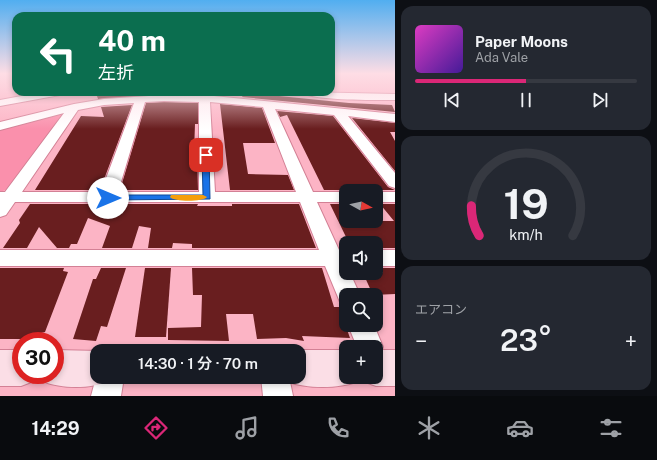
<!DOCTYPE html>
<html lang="ja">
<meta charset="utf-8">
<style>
body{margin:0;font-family:"Public Sans","Noto Sans JP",sans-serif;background:#242831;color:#f1f3f6;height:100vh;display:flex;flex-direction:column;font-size:15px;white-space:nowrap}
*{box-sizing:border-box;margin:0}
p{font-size:13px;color:#9ea1a6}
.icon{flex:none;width:22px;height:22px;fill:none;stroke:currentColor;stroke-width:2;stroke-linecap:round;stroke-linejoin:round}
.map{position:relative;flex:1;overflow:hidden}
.details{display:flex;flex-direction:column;gap:6px;padding:6px;background:#0d0f14;width:262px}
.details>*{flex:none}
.guide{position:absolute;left:12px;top:12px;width:323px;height:84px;border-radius:12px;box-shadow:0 2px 6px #0003;background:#0b6e4f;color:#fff;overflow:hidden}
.needle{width:26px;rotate:98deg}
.tools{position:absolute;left:339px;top:184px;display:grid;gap:8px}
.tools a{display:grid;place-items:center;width:44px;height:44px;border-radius:8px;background:#171b24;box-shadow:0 2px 6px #0003;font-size:20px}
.speed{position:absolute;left:12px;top:332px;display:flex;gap:8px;font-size:20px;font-weight:700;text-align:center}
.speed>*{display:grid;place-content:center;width:52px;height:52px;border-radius:50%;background:#171b24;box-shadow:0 2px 6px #0003;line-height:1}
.speed .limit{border:6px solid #d22;background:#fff;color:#111}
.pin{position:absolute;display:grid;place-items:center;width:34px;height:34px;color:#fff;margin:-17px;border-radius:8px;box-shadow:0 2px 6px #0006}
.me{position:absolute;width:44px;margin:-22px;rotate:90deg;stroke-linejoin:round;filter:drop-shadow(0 0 3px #0008)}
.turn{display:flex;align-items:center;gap:14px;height:84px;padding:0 20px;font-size:18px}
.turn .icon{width:52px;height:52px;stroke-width:2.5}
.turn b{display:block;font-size:28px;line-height:34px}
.big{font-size:30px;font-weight:600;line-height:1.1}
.details .widget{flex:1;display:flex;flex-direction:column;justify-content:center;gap:6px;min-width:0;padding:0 14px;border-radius:12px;background:#242831}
.details .dial{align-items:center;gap:0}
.dial svg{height:104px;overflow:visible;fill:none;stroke:#363941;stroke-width:7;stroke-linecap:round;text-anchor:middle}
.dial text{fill:#f1f3f6;stroke:none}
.song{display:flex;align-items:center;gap:12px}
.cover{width:48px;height:48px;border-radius:6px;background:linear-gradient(135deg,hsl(310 70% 55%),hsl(260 70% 35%))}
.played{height:4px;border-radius:2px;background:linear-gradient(90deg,#db2777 50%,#363941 50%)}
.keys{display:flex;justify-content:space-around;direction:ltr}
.heat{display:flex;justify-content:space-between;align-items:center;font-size:22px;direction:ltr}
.trip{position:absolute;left:90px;top:344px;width:216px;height:40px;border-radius:12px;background:#171b24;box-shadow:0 2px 6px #0003;font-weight:600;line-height:40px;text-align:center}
.tab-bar{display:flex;height:64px;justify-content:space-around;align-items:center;background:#090b0e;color:#9ea1a6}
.tab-bar .icon{width:28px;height:28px}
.tab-bar .current{color:#db2777}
.tab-bar b{font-size:18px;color:#f1f3f6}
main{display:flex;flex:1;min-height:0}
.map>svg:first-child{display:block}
</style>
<main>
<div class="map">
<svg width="395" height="396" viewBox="0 0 395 396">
<rect width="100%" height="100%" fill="#fcb4c5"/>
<!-- green -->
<path fill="#fa90ac" d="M60 112 64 113 8 189 0 192V129Z"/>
<!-- building -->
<g fill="#691e1f">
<path d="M106 92H184L201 93 98 99 96 93Z"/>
<path d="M245 92H260L259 94 349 103 392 105 395 112 242 97Z"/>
<path d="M164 102 198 103V124H195L194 152H197L198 190H120L146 103Z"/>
<path d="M220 104 262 108 275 143H243L248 174 288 175 294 190H230Z"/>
<path d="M132 105 100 190H35L81 116 104 117 101 107Z"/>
<path d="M277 111 333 116 388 187 395 190H324L287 115 280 117Z"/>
<path d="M352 118 395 123V132H390L395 141V171Z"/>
<path d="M30 204H198L197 206H232V204H299L316 248H192V244L173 243 172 248H148L151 228 139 226 132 248H102L110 226 88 218 77 244H71L69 248H57L39 227 27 248H3L20 223 19 220Z"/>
<path d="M330 204H346V221H394L380 204H395V248H376V243H355L352 237H346Z"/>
<path d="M0 268H64L63 271 68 272 45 332 37 334 34 339H0Z"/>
<path d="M101 268H126L107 327 101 326 96 341 73 339 93 279H96Z"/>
<path d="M145 268H171L166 337H135Z"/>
<path d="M192 268H322L334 307H339L350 338 302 336 304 341 286 338 257 339 253 314H226L229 341 168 340V328L201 327 202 295H193Z"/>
<path d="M379 268H395V294L373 295 363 273H383Z"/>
</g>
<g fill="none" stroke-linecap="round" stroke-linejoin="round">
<!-- street casing -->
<g stroke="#d38095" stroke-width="2">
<g id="street">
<path d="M43 92H65L60 95 0 106V100Z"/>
<path d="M302 92 395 94V100C380 100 310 101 302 92Z"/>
<path d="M164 95H204L395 114V122L348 116 395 173V188L389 186 334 115 275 109 313 192H346V202H317L339 250H346V273H350L360 295H346V304L340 302 325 266H0V250H319L300 202H15L6 215 0 217V192H5L64 113 0 130V122L74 104 104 99ZM164 101 199 102V192H118L145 102ZM210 102 263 107 296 192H215ZM134 103 101 192H22L78 110 104 105Z"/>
<rect x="376" y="192" width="19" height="10"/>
<rect x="376" y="250" width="19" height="16"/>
<path d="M348 325H374L383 347 379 356 376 357V347H357Z"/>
<path d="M97 374V377H124L121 396H91Z"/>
<path d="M261 377H289L293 396H263Z"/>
</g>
</g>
<!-- secondary casing -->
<g stroke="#d38095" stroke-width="2">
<g id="secondary">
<path d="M0 350H21V375H36L34 381 21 386H0Z"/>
<path d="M55 350 100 351H97V377H111L110 381C90 389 62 389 42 381L40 375H55Z"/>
<path d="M299 350H346V377H360L359 381C338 389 307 389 286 381L285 377H299V351H296Z"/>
<path d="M376 350H395V386H376L363 381 362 377H376Z"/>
</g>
</g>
<!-- street -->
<use href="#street" fill="#fff" fill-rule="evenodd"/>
<!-- secondary -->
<use href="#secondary" fill="#fbdee6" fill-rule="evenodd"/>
</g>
<!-- sky -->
<linearGradient id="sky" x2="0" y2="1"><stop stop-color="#51aef0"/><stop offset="0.57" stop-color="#fedde5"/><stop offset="1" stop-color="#fedde5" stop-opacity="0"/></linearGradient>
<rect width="395" height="129" fill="url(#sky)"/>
<!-- route -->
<path fill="#1a73e8" stroke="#114b97" d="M206 152 209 155 210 199 108 200 104 198 108 195H203L202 155Z"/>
<!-- slow -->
<path fill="#f59e0b" d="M171 195H203L207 197C203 202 174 202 170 197Z"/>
</svg>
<div class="tools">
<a><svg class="needle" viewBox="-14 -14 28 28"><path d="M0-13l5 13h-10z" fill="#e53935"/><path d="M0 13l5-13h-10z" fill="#9ea1a6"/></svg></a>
<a><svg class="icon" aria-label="sound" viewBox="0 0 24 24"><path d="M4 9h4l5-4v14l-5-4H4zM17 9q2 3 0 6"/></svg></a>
<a><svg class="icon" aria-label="search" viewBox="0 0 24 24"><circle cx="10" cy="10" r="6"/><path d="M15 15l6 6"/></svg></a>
<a>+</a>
</div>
<div class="speed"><div class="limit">30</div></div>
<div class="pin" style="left:206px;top:155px;background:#d93025"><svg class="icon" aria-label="arrive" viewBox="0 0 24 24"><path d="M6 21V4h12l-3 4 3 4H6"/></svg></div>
<svg class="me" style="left:108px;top:198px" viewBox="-20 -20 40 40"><circle r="19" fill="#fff"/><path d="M0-13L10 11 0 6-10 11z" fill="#1a73e8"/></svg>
<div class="trip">14:30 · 1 分 · 70 m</div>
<div class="guide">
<div class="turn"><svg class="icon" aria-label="left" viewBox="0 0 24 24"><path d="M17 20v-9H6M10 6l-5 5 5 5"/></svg><div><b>40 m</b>左折</div></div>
</div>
</div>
<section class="details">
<div class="widget">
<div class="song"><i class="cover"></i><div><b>Paper Moons</b><p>Ada Vale</p></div></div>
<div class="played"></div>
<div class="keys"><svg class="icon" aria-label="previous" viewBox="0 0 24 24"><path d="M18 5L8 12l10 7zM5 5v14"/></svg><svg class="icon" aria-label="pause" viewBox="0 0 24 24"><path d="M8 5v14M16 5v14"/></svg><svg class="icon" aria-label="next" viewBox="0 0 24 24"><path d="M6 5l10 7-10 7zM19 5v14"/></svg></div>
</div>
<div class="widget dial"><svg viewBox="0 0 100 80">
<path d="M14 69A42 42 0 1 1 86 69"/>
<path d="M14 69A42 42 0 0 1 8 46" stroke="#db2777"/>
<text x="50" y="56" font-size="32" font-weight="700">19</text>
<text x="50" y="72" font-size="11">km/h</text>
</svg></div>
<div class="widget"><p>エアコン</p>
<div class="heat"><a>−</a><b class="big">23°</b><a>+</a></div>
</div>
</section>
</main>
<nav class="tab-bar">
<b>14:29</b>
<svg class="icon current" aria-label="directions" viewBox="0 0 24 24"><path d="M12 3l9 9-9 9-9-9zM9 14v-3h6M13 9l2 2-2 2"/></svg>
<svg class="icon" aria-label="music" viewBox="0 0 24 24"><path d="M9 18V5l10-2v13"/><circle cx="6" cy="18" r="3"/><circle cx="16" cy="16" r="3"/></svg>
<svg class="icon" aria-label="phone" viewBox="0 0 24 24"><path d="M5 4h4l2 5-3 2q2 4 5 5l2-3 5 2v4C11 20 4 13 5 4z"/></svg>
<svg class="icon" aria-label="climate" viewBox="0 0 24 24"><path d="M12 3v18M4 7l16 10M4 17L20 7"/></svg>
<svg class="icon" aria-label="car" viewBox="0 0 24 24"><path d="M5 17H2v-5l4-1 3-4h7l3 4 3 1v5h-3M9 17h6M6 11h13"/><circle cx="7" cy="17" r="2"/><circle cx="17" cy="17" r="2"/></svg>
<svg class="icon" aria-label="filters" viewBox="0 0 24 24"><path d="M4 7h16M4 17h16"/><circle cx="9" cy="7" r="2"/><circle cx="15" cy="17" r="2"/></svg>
</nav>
